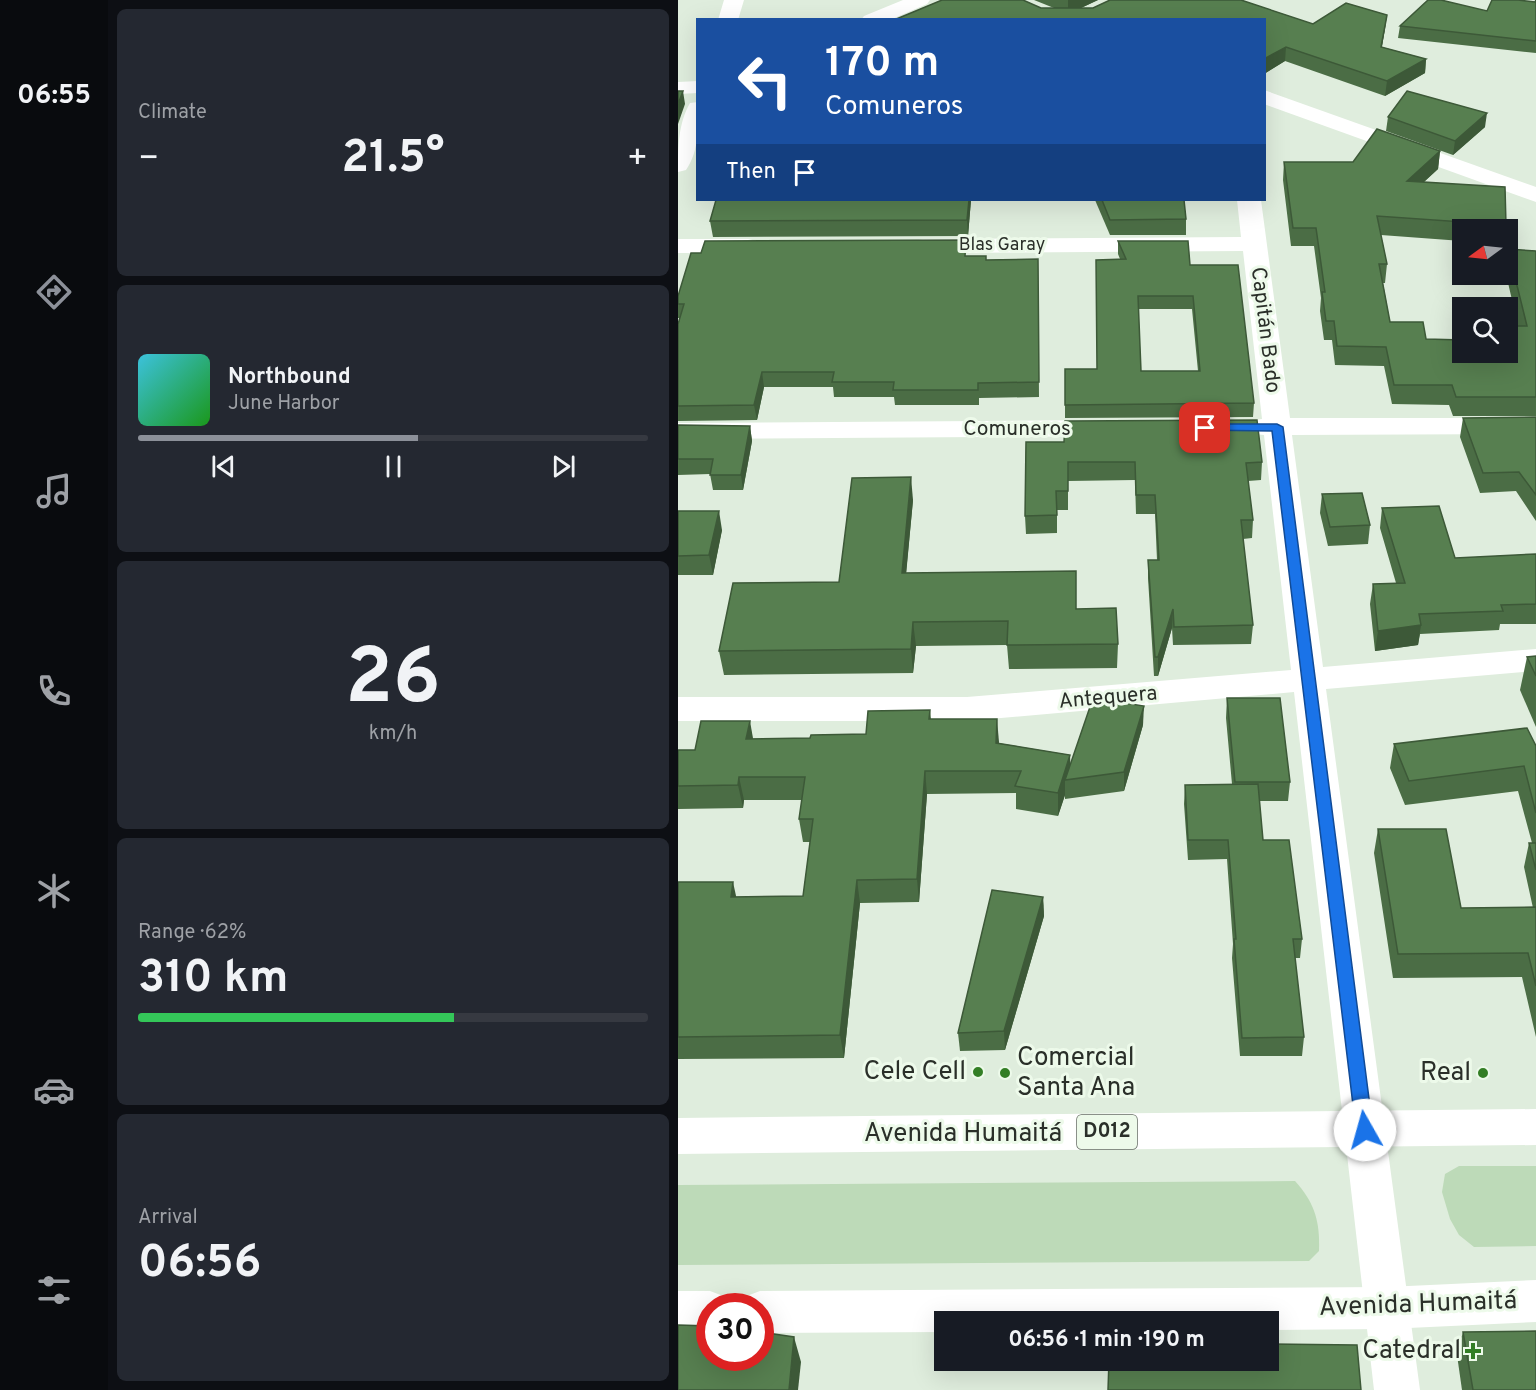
<!DOCTYPE html>
<meta charset="utf-8">
<style>
body{margin:0;font-family:Overpass,sans-serif;background:#242831;color:#f1f3f6;height:100vh;display:flex;flex-direction:column;font-size:22px;white-space:nowrap}
*{box-sizing:border-box;margin:0}
p{font-size:20px;color:#9ea1a6}
.icon{flex:none;width:33px;height:33px;fill:none;stroke:currentColor;stroke-width:2;stroke-linecap:round;stroke-linejoin:round}
.map{position:relative;flex:1;overflow:hidden}
.details{display:flex;flex-direction:column;gap:9px;padding:9px;background:#0d0f14;width:570px}
.details>*{flex:none}
.guide{position:absolute;left:18px;top:18px;width:570px;height:183px;border-radius:0px;box-shadow:0 6px 24px #0002;background:#1a4fa0;color:#fff;overflow:hidden}
.needle{width:39px;rotate:255deg}
.fabs{position:absolute;left:774px;top:219px;display:grid;gap:12px}
.fabs a{display:grid;place-items:center;width:66px;height:66px;border-radius:0px;background:#171b24;box-shadow:0 6px 24px #0002;font-size:30px}
.speed{position:absolute;left:18px;top:1293px;display:flex;gap:12px;font-size:30px;font-weight:700;text-align:center}
.speed>*{display:grid;place-content:center;width:78px;height:78px;border-radius:50%;background:#171b24;box-shadow:0 6px 24px #0002;line-height:1}
.speed .limit{border:9px solid #d22;background:#fff;color:#111}
.pin{position:absolute;display:grid;place-items:center;width:51px;height:51px;color:#fff;margin:-26px;border-radius:12px;box-shadow:0 3px 9px #0006}
.me{position:absolute;width:66px;margin:-33px;rotate:353deg;stroke-linejoin:round;filter:drop-shadow(0 0 4px #0008)}
.turn{display:flex;align-items:center;gap:21px;height:126px;padding:0 30px;font-size:27px}
.turn .icon{width:78px;height:78px;stroke-width:2.5}
.turn b{display:block;font-size:42px;line-height:51px}
.then{display:flex;align-items:center;height:57px;padding:0 30px;background:#0003;gap:12px;font-size:22px}
.big{font-size:45px;font-weight:700;line-height:1.1}
.details .card{flex:1;display:flex;flex-direction:column;justify-content:center;gap:9px;min-width:0;padding:0 21px;border-radius:9px;background:#242831}
.details .dial{align-items:center;gap:0}
.dial b{font-size:78px;line-height:1}
.song{display:flex;align-items:center;gap:18px}
.cover{width:72px;height:72px;border-radius:9px;background:linear-gradient(135deg,hsl(190 70% 55%),hsl(120 70% 35%))}
.played{height:6px;border-radius:3px;background:linear-gradient(90deg,#8c9099 55%,#363941 55%)}
.keys{display:flex;justify-content:space-around;direction:ltr}
.heat{display:flex;justify-content:space-between;align-items:center;font-size:33px;direction:ltr}
.charge{height:9px;border-radius:4px;background:linear-gradient(90deg,#34c759 62%,#363941 0)}
.trip{position:absolute;left:256px;top:1311px;width:345px;height:60px;border-radius:0px;background:#171b24;box-shadow:0 6px 24px #0002;font-weight:700;line-height:60px;text-align:center}
main{display:flex;flex:1;min-height:0}
.dock{display:flex;flex-direction:column;width:108px;justify-content:space-around;align-items:center;background:#090b0e;color:#9ea1a6}
.dock .icon{width:42px;height:42px}
.dock .on{color:#8c9099}
.dock b{font-size:27px;color:#f1f3f6}
.map>svg:first-child{display:block}
</style>
<main>
<nav class="dock">
<b>06:55</b>
<svg class="icon on" aria-label="directions" viewBox="0 0 24 24"><path d="M12 3l9 9-9 9-9-9zM9 14v-3h6M13 9l2 2-2 2"/></svg>
<svg class="icon" aria-label="music" viewBox="0 0 24 24"><path d="M9 18V5l10-2v13"/><circle cx="6" cy="18" r="3"/><circle cx="16" cy="16" r="3"/></svg>
<svg class="icon" aria-label="phone" viewBox="0 0 24 24"><path d="M5 4h4l2 5-3 2q2 4 5 5l2-3 5 2v4C11 20 4 13 5 4z"/></svg>
<svg class="icon" aria-label="climate" viewBox="0 0 24 24"><path d="M12 3v18M4 7l16 10M4 17L20 7"/></svg>
<svg class="icon" aria-label="car" viewBox="0 0 24 24"><path d="M5 17H2v-5l4-1 3-4h7l3 4 3 1v5h-3M9 17h6M6 11h13"/><circle cx="7" cy="17" r="2"/><circle cx="17" cy="17" r="2"/></svg>
<svg class="icon" aria-label="filters" viewBox="0 0 24 24"><path d="M4 7h16M4 17h16"/><circle cx="9" cy="7" r="2"/><circle cx="15" cy="17" r="2"/></svg>
</nav>
<section class="details">
<div class="card"><p>Climate</p>
<div class="heat"><a>−</a><b class="big">21.5°</b><a>+</a></div>
</div>
<div class="card">
<div class="song"><i class="cover"></i><div><b>Northbound</b><p>June Harbor</p></div></div>
<div class="played"></div>
<div class="keys"><svg class="icon" aria-label="previous" viewBox="0 0 24 24"><path d="M18 5L8 12l10 7zM5 5v14"/></svg><svg class="icon" aria-label="pause" viewBox="0 0 24 24"><path d="M8 5v14M16 5v14"/></svg><svg class="icon" aria-label="next" viewBox="0 0 24 24"><path d="M6 5l10 7-10 7zM19 5v14"/></svg></div>
</div>
<div class="card dial"><b>26</b><p>km/h</p></div>
<div class="card"><p>Range · 62%</p><b class="big">310 km</b><div class="charge"></div></div>
<div class="card"><p>Arrival</p><b class="big">06:56</b></div>
</section>
<div class="map">
<svg width="858" height="1390" viewBox="0 0 858 1390">
<rect width="100%" height="100%" fill="#dfeddd"/>
<!-- green -->
<g fill="#bddab8">
<path d="M781 1166H858V1246L796 1247 781 1235 772 1219 764 1192 767 1174Z"/>
<path d="M617 1181C637 1203 642 1222 641 1251L631 1261 0 1265V1185Z"/>
</g>
<g fill="none" stroke-linecap="round" stroke-linejoin="round">
<!-- street -->
<g fill="#fff" fill-rule="evenodd">
<path d="M46 0H66L60 20H40Z"/>
<path d="M225 0H252L249 4 212 20H183L186 16Z"/>
<path d="M20 81V93L0 94V82Z"/>
<path d="M20 102C20 125 22 150 8 170L0 172C0 148 0 124 12 103Z"/>
<path d="M559 200H583L612 418H858V434L614 435 645 667 858 649V671L648 689 742 1390H696L616 692 289 721H0V697H289L613 670 586 435 568 433 564 427 568 421 584 419 565 251 245 253 236 251 233 246 236 241 245 239 563 237Z"/>
<path d="M0 239H70L79 241 82 246 79 251 70 253H0Z"/>
<path d="M430 420 440 422 444 428 440 434 430 436 0 439V423Z"/>
</g>
<!-- secondary -->
<path fill="#fff" fill-rule="evenodd" d="M586 90 858 187V202L586 104Z"/>
<!-- primary -->
<g fill="#fff" fill-rule="evenodd">
<path d="M858 1109V1145L0 1154V1118Z"/>
<path d="M858 1280V1322L709 1329 591 1330V1322H267V1332L82 1333V1306H62L66 1297 82 1291 709 1287Z"/>
<path d="M0 1291H32L48 1297 52 1306H32V1333H0Z"/>
</g>
</g>
<!-- wall -->
<g fill="#4b6d45" fill-rule="evenodd">
<path d="M264 0H345L363 8H376L356 0H420L403 8H415L432 0H563L635 24 668 3 709 15 704 47 748 59 747 73 707 96 607 61 586 74V20H216Z"/>
<path d="M858 0V53L720 38 722 26 857 2Z"/>
<path d="M710 117 807 127 775 155 708 131Z"/>
<path d="M762 151 760 169 746 182 828 225V230H784V241L703 235 709 264 707 283H705L712 322 748 339 830 352V326H840L828 274H830V249L858 251V416H775L771 405 714 404 706 366 657 365 654 340H646L642 311 643 298 636 246H613L605 180 606 162H675Z"/>
<path d="M293 200 290 236 35 237 32 221Z"/>
<path d="M417 200H506L508 219V235H432Z"/>
<path d="M440 241 512 265 576 403 575 417 387 418V369H419L442 259 440 254ZM460 309H514L520 371H463Z"/>
<path d="M289 256 308 260 360 259 361 397 301 398V405H217L216 397H156L155 387H86L79 420 0 421V324L2 318H0V296Z"/>
<path d="M858 417V521L838 491 802 493 782 437 785 418Z"/>
<path d="M0 425 72 426 74 441 65 490H35L32 474 0 475Z"/>
<path d="M348 442 584 462 583 480 570 481 575 520 574 538 565 539 575 625 573 644 495 645 494 628 480 676H476L470 578V560H479L477 514H458L457 480 390 481V510H379V533L348 534 347 516Z"/>
<path d="M644 494 692 525 690 544 650 546 642 513Z"/>
<path d="M235 500 228 573 399 609 440 644 439 668 331 669 329 645 238 646 235 673 46 675 41 651 161 582Z"/>
<path d="M704 508 777 558 858 554V624H822L821 630 742 634 740 645 697 651 692 604 695 584 718 583 702 528Z"/>
<path d="M0 511 44 530 35 575H0Z"/>
<path d="M858 656V727L842 690 849 657Z"/>
<path d="M549 698 612 782 610 801H581L585 840 624 939 622 958H617L626 1037 624 1056H562L554 958 555 944 549 859 510 860 506 804 507 785 554 784 548 718Z"/>
<path d="M252 710 253 719 320 743 392 755V764L465 725 446 791 387 799V795L380 816 338 809V793L249 794 241 902 182 903 166 1058 0 1059V882L58 897 125 896 132 842H125L121 819 124 800H66L65 808 0 809V750H17L75 739 132 738 188 734Z"/>
<path d="M716 744 858 746V1037L844 977 715 978 696 853 700 829 783 908H855L846 867 851 843H854L840 791 727 805 712 768Z"/>
<path d="M365 897 366 916 327 1050 282 1051 280 1033Z"/>
<path d="M785 1332 858 1390H784L779 1355Z"/>
</g>
<!-- shaded-wall -->
<g fill="#3d5938">
<path d="M390 0H420L390 14Z"/>
<path d="M709 15 707 29 701 61 703 47Z"/>
<path d="M608 47 607 61 586 74V59Z"/>
<path d="M748 59 747 73 707 96 709 81Z"/>
<path d="M5 91 7 104 0 124V104Z"/>
<path d="M809 113 807 127 775 155 777 141Z"/>
<path d="M762 151 760 169 727 199 729 181Z"/>
<path d="M291 200H293L290 236 289 220Z"/>
<path d="M84 372 86 387 79 420 76 405Z"/>
<path d="M72 426 74 441 65 490 63 475Z"/>
<path d="M233 477 235 500 226 597 224 573Z"/>
<path d="M41 511 44 530 35 575 31 555Z"/>
<path d="M495 609 494 628 480 676V657Z"/>
<path d="M235 622 238 646 235 673 233 649Z"/>
<path d="M743 625 740 645 697 651 700 631Z"/>
<path d="M466 706 465 725 446 791V772Z"/>
<path d="M319 719 321 742 319 766 318 743Z"/>
<path d="M72 721 76 744 68 739Z"/>
<path d="M392 755 393 778 387 780V795L380 816V793Z"/>
<path d="M247 771 249 794 241 902 239 879Z"/>
<path d="M61 777 66 800 65 808 60 785Z"/>
<path d="M179 880 182 903 166 1058 162 1035Z"/>
<path d="M55 882 60 905 53 897Z"/>
<path d="M365 897 366 916 327 1050 326 1031Z"/>
<path d="M116 1337 123 1362 120 1390H111Z"/>
</g>
<!-- building -->
<g fill="#577f50" stroke="#3d5938" stroke-width="1.5" fill-rule="evenodd">
<path d="M264 0H345L363 8H415L432 0H563L635 24 668 3 709 15 703 47 748 59 709 81 608 47 586 59V20H216Z"/>
<path d="M750 0H763L809 11 814 0H840L857 2 858 0V41L722 26Z"/>
<path d="M0 91H5L0 104Z"/>
<path d="M729 91 809 113 777 141 710 117Z"/>
<path d="M699 129 762 151 729 181 827 187 828 225 699 216 709 264H701L712 322H745L748 339 784 340V352H830V340H831L830 333V326H849L830 249 858 251V397H778L774 385H716L708 347 659 346 656 321H648L644 292H647L638 228H615L606 162H675Z"/>
<path d="M38 200H291L289 220 32 221Z"/>
<path d="M424 200H506L508 219 432 220Z"/>
<path d="M288 240 287 256H308V260L360 259 361 382 300 383V390H215L216 382H154L156 372H84L76 405 0 406V324L6 304H0V296L13 253H23L27 241Z"/>
<path d="M440 241H510L512 265H560L576 403 387 405V369H419L418 260 448 259ZM460 296H515L522 371H463Z"/>
<path d="M858 417V495L841 472 805 473 785 418Z"/>
<path d="M579 420 584 462 568 463 575 520H563L575 625 496 627 495 609 480 657H477L470 560H481L477 495H458L457 462H390V491H378L379 515 347 516 348 442H386L387 421Z"/>
<path d="M0 425 72 426 63 475H32L35 459H0Z"/>
<path d="M233 477 224 573 398 571V609L438 608 440 644 329 645 330 621 235 622 233 649 41 651 55 583 161 582 174 478Z"/>
<path d="M684 493 692 525 652 527 644 494Z"/>
<path d="M761 506 777 558 858 554V604L823 605 825 611 741 614 743 625 700 631 695 584 727 583 704 508Z"/>
<path d="M0 511H41L31 555 0 556Z"/>
<path d="M858 656V676L849 657Z"/>
<path d="M415 698 466 706 446 772 387 780Z"/>
<path d="M549 698H602L612 782H557Z"/>
<path d="M252 710 251 719H319L318 743 392 755 380 793 337 786 343 771H247L239 879 179 880 162 1035 0 1037V882H55L53 897 125 896 135 819H121L127 777H61L60 785 0 786V750H17L23 721H72L68 739 132 738 133 735 188 734 190 711Z"/>
<path d="M849 728 858 746V813L846 766 731 781 716 744Z"/>
<path d="M580 784 585 840H611L624 939H615L626 1037 564 1038 556 939H558L550 840H510L507 785Z"/>
<path d="M700 829H768L783 908 858 907V986L850 953 720 954Z"/>
<path d="M851 843H858V870Z"/>
<path d="M314 890 365 897 326 1031 280 1033Z"/>
<path d="M0 1325 32 1326V1358H82V1332L116 1337 111 1390H0Z"/>
<path d="M858 1331V1390H795L785 1332Z"/>
<path d="M591 1344 679 1345 683 1390H430L431 1360H591Z"/>
</g>
<!-- route -->
<path fill="#1a73e8" stroke="#114b97" stroke-width="1.5" d="M527 424H599L605 427 695 1130 693 1136 687 1138 681 1136 678 1130 594 431 523 430V425Z"/>
<!-- markers -->
<g fill="#337e25" stroke="#edfaea" stroke-width="2">
<circle cx="300" cy="1072" r="6"/>
<circle cx="327" cy="1073" r="6"/>
<circle cx="805" cy="1073" r="6"/>
<path d="M792 1342h6v6h6v6h-6v6h-6v-6h-6v-6h6z"/>
</g>
<g text-anchor="middle" dominant-baseline="central" stroke-width="6" stroke-linejoin="round" paint-order="stroke">
<!-- far-street labels -->
<g font-size="18" fill="#2a2f29" stroke="#edfaea">
<text x="324" y="245">Blas Garay</text>
</g>
<!-- shield labels -->
<rect fill="#edfaea" stroke="#646c63" stroke-width="1.5" x="399" y="1115" width="60" height="34" rx="4.5"/>
<g font-size="20" font-weight="bold" fill="#2a2f29">
<text x="429" y="1132">D012</text>
</g>
<!-- street labels -->
<g font-size="21" fill="#2a2f29" stroke="#edfaea">
<text transform="translate(587 330) rotate(83)">Capitán Bado</text>
<text x="339" y="429">Comuneros</text>
<text transform="translate(430 698) rotate(-5)">Antequera</text>
</g>
<!-- near-poi labels -->
<g font-size="26" fill="#2a2f29" stroke="#edfaea" text-anchor="end">
<text x="339" y="1058" text-anchor="start">Comercial<tspan x="339" dy="30">Santa Ana</tspan></text>
<text x="288" y="1072">Cele Cell</text>
<text x="793" y="1073">Real</text>
<text x="783" y="1351">Catedral</text>
</g>
<!-- near-street labels -->
<g font-size="26" fill="#2a2f29" stroke="#edfaea">
<text x="285" y="1134">Avenida Humaitá</text>
<text transform="translate(740 1305) rotate(-2)">Avenida Humaitá</text>
</g>
</g>
</svg>
<div class="fabs">
<a><svg class="needle" viewBox="-14 -14 28 28"><path d="M0-13l5 13h-10z" fill="#e53935"/><path d="M0 13l5-13h-10z" fill="#9ea1a6"/></svg></a>
<a><svg class="icon" aria-label="search" viewBox="0 0 24 24"><circle cx="10" cy="10" r="6"/><path d="M15 15l6 6"/></svg></a>
</div>
<div class="speed"><div class="limit">30</div></div>
<div class="pin" style="left:527px;top:428px;background:#d93025"><svg class="icon" aria-label="arrive" viewBox="0 0 24 24"><path d="M6 21V4h12l-3 4 3 4H6"/></svg></div>
<svg class="me" style="left:687px;top:1130px" viewBox="-20 -20 40 40"><circle r="19" fill="#fff"/><path d="M0-13L10 11 0 6-10 11z" fill="#1a73e8"/></svg>
<div class="trip">06:56 · 1 min · 190 m</div>
<div class="guide">
<div class="turn"><svg class="icon" aria-label="left" viewBox="0 0 24 24"><path d="M17 20v-9H6M10 6l-5 5 5 5"/></svg><div><b>170 m</b>Comuneros</div></div>
<div class="then">Then<svg class="icon" aria-label="arrive" viewBox="0 0 24 24"><path d="M6 21V4h12l-3 4 3 4H6"/></svg></div>
</div>
</div>
</main>
